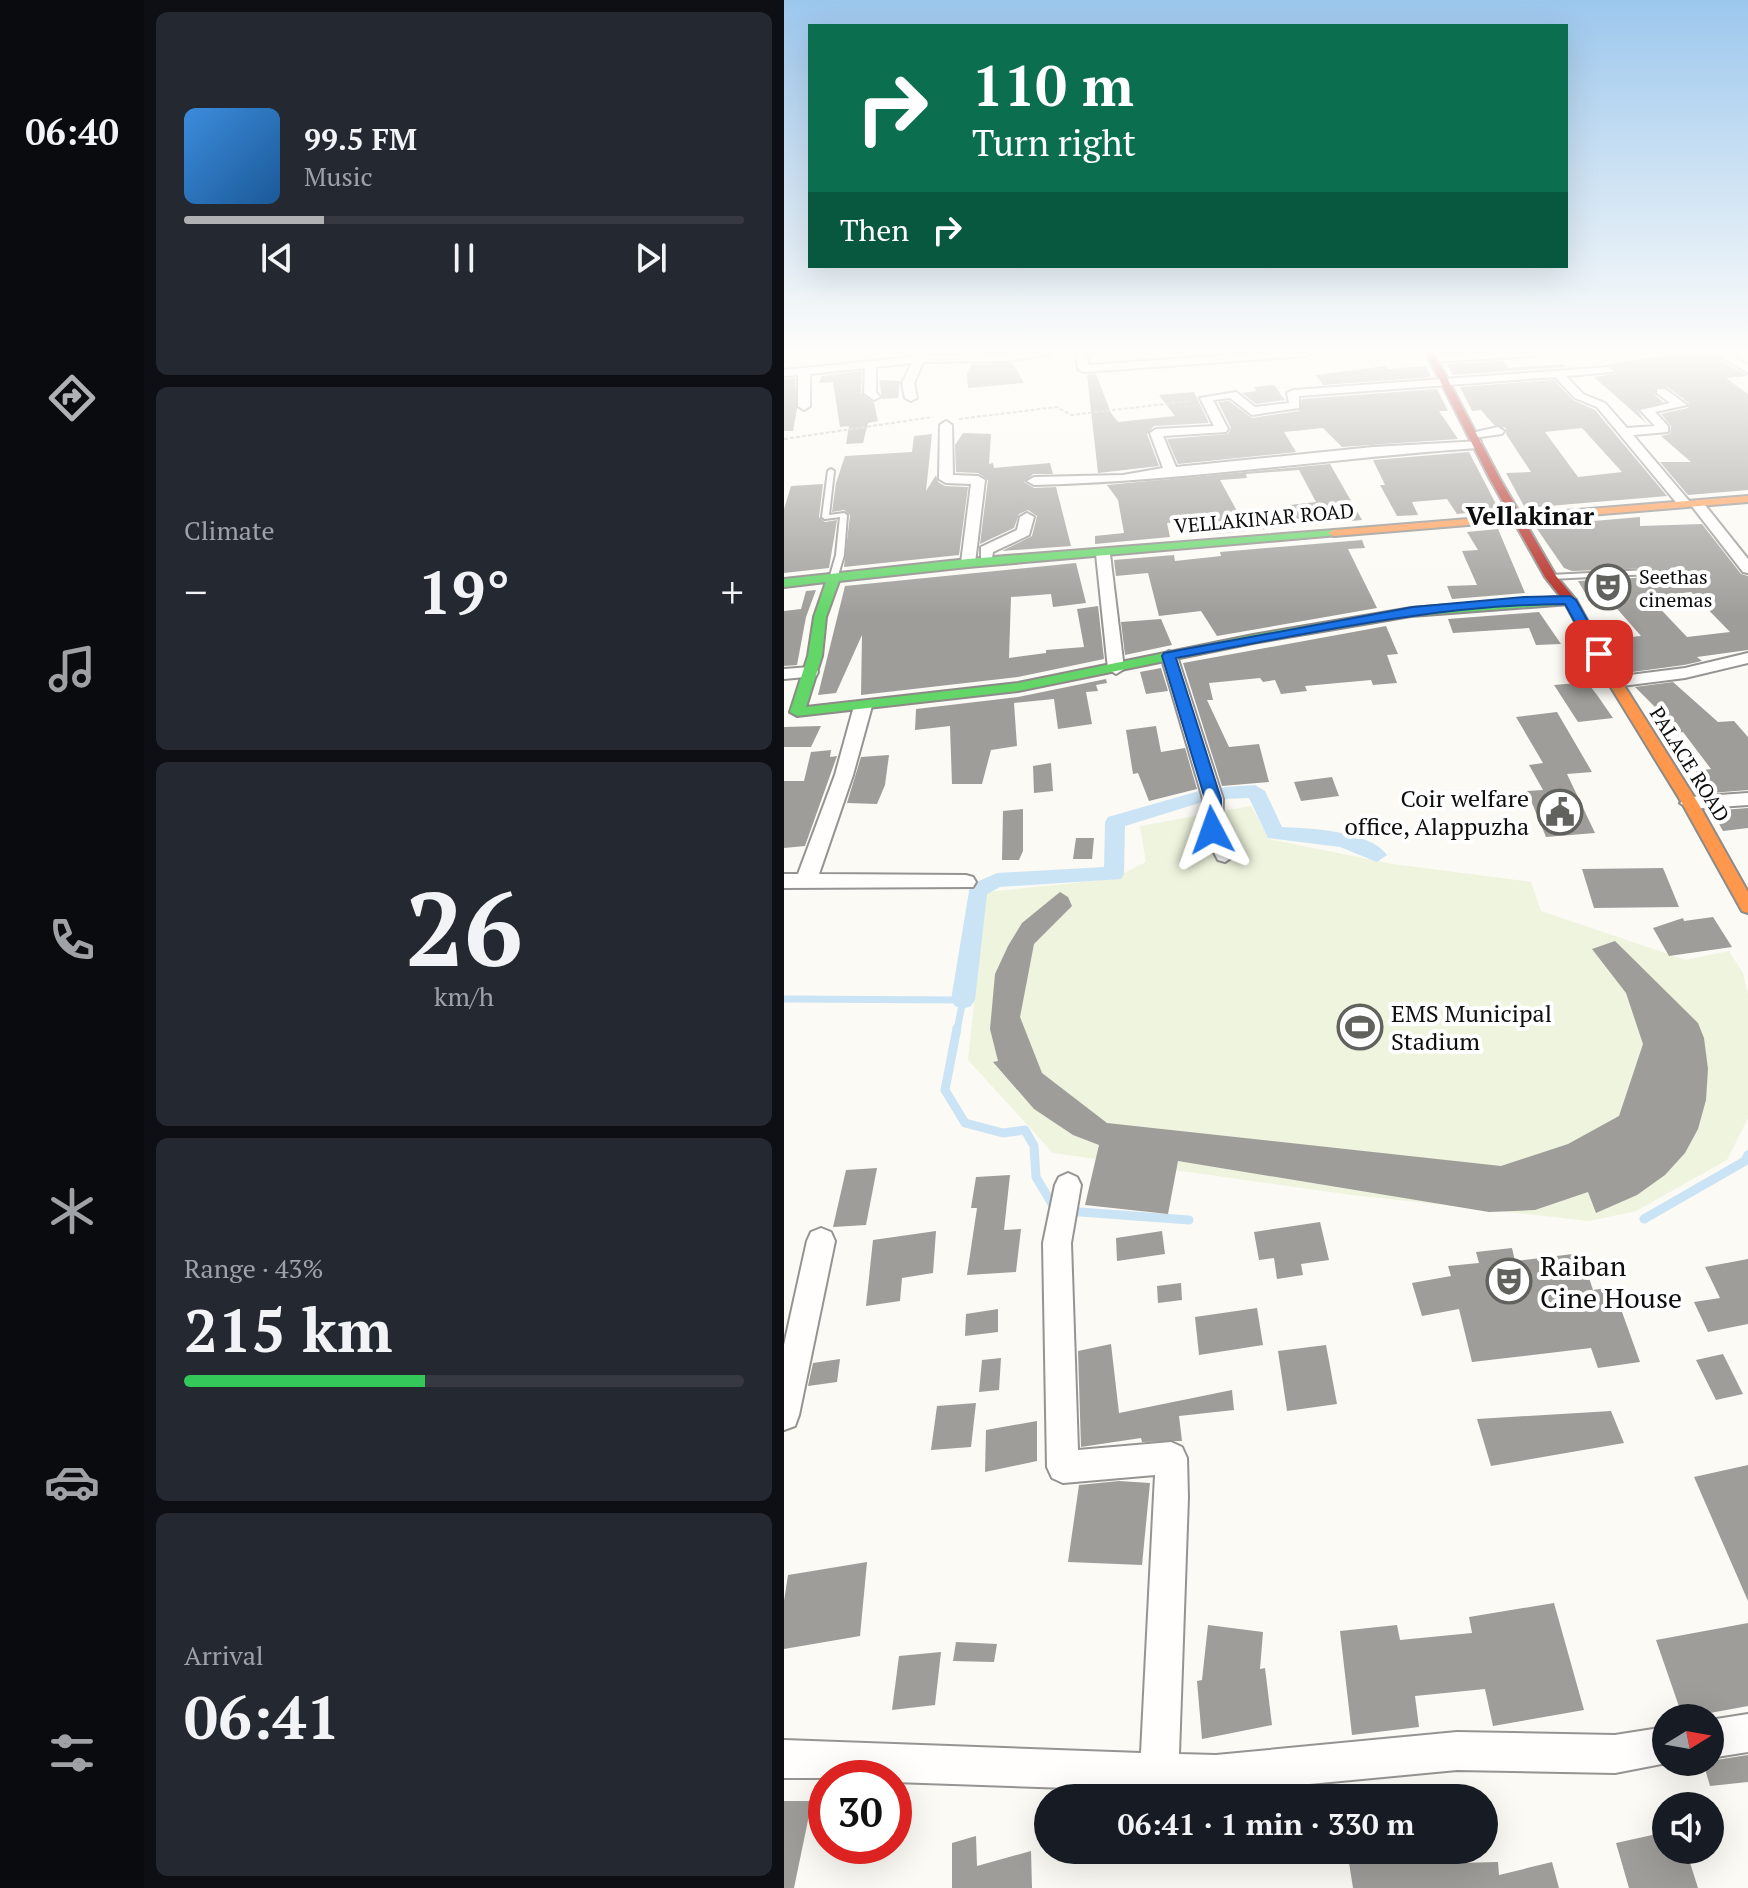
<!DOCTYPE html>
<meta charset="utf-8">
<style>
body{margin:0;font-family:"PT Serif",serif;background:#242831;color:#f1f3f6;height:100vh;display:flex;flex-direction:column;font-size:30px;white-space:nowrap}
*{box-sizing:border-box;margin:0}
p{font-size:26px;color:#9ea1a6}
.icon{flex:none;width:44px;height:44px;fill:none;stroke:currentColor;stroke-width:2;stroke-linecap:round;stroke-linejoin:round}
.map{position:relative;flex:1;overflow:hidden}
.side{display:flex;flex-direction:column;gap:12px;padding:12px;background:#0d0f14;width:640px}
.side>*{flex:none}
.hud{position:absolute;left:24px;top:24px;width:760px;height:244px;border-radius:0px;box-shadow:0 8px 32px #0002;background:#0b6e4f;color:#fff;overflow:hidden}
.needle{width:52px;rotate:79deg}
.buttons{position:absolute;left:868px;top:1704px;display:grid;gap:16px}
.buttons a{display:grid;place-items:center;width:72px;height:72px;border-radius:50%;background:#171b24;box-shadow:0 8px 32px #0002;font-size:40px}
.speed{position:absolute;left:24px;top:1760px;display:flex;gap:16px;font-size:40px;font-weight:700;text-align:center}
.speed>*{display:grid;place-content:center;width:104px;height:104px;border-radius:50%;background:#171b24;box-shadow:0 8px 32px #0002;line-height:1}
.speed .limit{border:12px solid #d22;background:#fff;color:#111}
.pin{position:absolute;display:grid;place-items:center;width:68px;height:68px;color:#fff;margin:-34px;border-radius:16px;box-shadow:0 4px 12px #0006}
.me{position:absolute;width:88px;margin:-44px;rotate:356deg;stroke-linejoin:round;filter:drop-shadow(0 0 6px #0008)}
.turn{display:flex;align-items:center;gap:28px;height:168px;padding:0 32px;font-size:36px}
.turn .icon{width:104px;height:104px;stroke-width:2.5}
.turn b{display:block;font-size:56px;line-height:68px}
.then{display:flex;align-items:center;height:76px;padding:0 32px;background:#0003;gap:16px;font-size:30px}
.big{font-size:60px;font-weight:700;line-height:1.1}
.side .card{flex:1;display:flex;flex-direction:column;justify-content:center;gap:12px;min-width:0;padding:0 28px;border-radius:12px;background:#242831}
.side .dial{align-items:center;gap:0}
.dial b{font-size:104px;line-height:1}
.song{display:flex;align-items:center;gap:24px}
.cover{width:96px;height:96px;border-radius:12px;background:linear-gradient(135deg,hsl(210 70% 55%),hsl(210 70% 35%))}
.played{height:8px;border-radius:4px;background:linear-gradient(90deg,#b0b1b2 25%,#363941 25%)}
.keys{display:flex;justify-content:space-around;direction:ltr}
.heat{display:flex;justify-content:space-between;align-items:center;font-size:44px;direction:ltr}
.charge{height:12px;border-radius:6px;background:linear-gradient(90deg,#34c759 43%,#363941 0)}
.trip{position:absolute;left:250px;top:1784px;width:464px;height:80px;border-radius:40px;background:#171b24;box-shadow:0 8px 32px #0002;font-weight:700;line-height:80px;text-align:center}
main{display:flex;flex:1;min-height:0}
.menu{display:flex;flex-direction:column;width:144px;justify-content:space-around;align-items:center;background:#090b0e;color:#9ea1a6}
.menu .icon{width:56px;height:56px}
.menu .selected{color:#b0b1b2}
.menu b{font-size:36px;color:#f1f3f6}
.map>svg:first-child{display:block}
</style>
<main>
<nav class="menu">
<b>06:40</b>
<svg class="icon selected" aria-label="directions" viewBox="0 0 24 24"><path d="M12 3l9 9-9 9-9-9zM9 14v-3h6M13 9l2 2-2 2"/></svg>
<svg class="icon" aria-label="music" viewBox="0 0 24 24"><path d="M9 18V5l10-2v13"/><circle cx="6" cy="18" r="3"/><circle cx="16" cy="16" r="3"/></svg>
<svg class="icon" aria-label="phone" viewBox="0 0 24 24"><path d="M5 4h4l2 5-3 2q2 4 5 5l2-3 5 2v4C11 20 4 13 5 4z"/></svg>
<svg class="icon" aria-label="climate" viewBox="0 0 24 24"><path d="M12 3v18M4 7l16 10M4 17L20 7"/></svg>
<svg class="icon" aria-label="car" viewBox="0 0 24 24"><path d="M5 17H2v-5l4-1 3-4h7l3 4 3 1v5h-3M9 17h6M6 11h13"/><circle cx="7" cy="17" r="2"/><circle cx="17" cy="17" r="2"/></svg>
<svg class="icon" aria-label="filters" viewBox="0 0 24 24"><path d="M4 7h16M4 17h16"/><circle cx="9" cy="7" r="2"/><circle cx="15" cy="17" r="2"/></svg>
</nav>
<section class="side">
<div class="card">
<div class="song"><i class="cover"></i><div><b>99.5 FM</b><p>Music</p></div></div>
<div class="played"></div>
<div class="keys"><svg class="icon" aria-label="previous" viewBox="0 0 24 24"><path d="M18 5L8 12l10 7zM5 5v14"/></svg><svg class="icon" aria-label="pause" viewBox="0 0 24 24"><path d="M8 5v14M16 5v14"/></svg><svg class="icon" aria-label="next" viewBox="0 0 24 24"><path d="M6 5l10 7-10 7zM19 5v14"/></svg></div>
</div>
<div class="card"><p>Climate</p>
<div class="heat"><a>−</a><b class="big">19°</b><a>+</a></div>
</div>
<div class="card dial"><b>26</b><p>km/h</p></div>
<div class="card"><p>Range · 43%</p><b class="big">215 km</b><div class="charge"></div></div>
<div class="card"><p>Arrival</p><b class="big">06:41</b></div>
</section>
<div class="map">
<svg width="964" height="1888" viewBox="0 0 964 1888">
<rect width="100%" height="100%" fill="#fcfaf4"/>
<!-- pitch -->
<path fill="#eef4dd" d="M467 806 485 839 609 864 747 882 757 911 902 960 945 951 959 973 964 994V1118L943 1160 852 1211 805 1221 568 1195 269 1153 184 1060 202 892 328 879 362 862 356 826Z"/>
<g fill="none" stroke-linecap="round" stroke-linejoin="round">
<!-- stream-far1 -->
<path stroke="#cae4f5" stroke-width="7" d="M0 999 179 1000 173 1030"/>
<!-- stream -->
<g stroke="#cae4f5" stroke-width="9">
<path d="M173 1028 161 1090 181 1123 219 1133 241 1130 250 1146 252 1177 271 1209"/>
<path d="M283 1211 405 1220"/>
<path d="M860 1219 961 1161 964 1155"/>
</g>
<!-- canal -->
<g fill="#cae4f5" fill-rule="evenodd">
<path d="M471 785 481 791 498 827C525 828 587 831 603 855L593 862 556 847 484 838 465 798 440 799 430 793 440 787Z"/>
<path d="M415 791 422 793 425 797 422 801 341 826 340 874 337 879 216 887 203 894 191 1000 187 1006 179 1009 171 1006 167 1000 186 885 213 873 320 867 321 822 324 817Z"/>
</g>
</g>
<!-- building -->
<g fill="#9f9d99" fill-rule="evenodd">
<path d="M898 353H937V361L964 376 942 378 964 394V490L904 495 876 462H907L877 436 886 434 887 426 877 414 904 408 905 403 883 387H871V395L879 402 853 410 863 424 810 377 830 374 833 370 824 364Z"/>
<path d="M720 361 724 368 779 364 782 367 669 375 663 364Z"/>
<path d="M229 363 240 383 184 388 183 374 187 364Z"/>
<path d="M602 366 604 369 642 366 647 377 539 385 532 375Z"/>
<path d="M78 371 77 393 90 403 94 421 84 423 79 443 62 444 65 426 56 427 49 382 35 383 38 376Z"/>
<path d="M312 374 327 413 334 422 391 416 375 395 410 392 425 423 370 426 363 434 375 466 314 473 303 375Z"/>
<path d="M11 378 13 409 9 431H0V379Z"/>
<path d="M95 380 116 381 114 398 98 399Z"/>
<path d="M770 380 789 400 811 410 883 496 741 508 722 473 747 472 722 434V428L710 425 697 410 688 411 676 387ZM798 428 838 472 794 477 761 432Z"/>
<path d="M490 385 501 400 472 404 458 393 472 391 470 387Z"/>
<path d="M653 389 664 411H655L674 439 558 447 539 428 500 432 512 452 394 464 383 439 444 434 447 428 434 402 445 401 468 418 515 411 518 399Z"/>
<path d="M179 433 207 434 205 464 209 463 210 468 266 463 269 474H249L240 482 250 488 272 487 287 546 218 551 248 536 253 516 244 510 235 514 230 528 196 544 204 480 194 473 172 472 171 445Z"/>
<path d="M148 434 142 491 152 475 154 482 161 486 184 487 175 555 60 567 66 515 60 510 48 512 52 483 61 456 128 452 130 436Z"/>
<path d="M685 452 715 510 673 514 663 499 628 502 634 515 613 516 596 485H601L589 460Z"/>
<path d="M546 464 578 520 431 534 427 518 383 523 386 537 311 544V536L340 533 334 500 323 485ZM515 470 532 502 497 506 503 518 459 522 436 480 463 478 462 474Z"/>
<path d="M39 484 35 517 41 522 53 520 45 568 0 573V509L7 486Z"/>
<path d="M856 517V526L918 524 957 574 964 576V650L913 657 918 661 900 665 841 673 823 639 857 636 821 595 803 596 794 581 866 577 868 568 788 571 780 568 751 526ZM907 592 946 632 903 637 865 597Z"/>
<path d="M714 529 741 593 668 599 663 586 693 585 678 551 694 550 683 532Z"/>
<path d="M578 540 581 548 564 549 593 608 433 636 417 611 375 616 364 573 332 576 330 560 390 555 391 561 437 556 436 552Z"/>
<path d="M292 563 302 603 269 607 267 594 227 597 225 658 262 653V650L300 647 293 609 314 606 320 659 234 677 77 695 78 635 52 693 34 695 61 586Z"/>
<path d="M32 590 22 617 13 665 0 666V611L17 609 22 591Z"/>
<path d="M755 612 777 644 752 645 745 628 669 633 664 619Z"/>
<path d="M377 619 388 645 341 655 337 622Z"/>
<path d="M602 626 614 654 603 655 613 683 589 685 587 680 521 686 523 691 497 694 491 680 479 682 476 678 425 683 429 700H423L445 747 475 744 485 782 438 786 399 663Z"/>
<path d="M377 668 384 691 362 694 356 672Z"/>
<path d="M322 679 323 683 312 685 314 691 302 692 308 724 274 729 270 699 230 703 233 746 207 750 198 784H168L166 726 131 730 132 709 234 697Z"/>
<path d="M803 682 813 695 829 718 794 722 770 685Z"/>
<path d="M889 682 934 722 950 721 964 737V790L927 793 912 771 927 769 899 732 882 734 867 712 874 710 851 687Z"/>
<path d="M773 712 808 772 783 774 811 833 762 837 743 791 759 790 745 765 759 763 732 717Z"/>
<path d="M37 726 27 747H0V727Z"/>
<path d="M372 726 377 752 401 748 413 789 365 801 354 773 349 774 342 730Z"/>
<path d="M47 750 46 757 53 756 21 846 0 848V781H20L27 752Z"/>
<path d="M105 755 101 785 93 804 63 803 77 757Z"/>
<path d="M267 763 269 791 250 793 249 766Z"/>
<path d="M548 777 555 796 517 801 510 782Z"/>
<path d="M964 808V828L939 831 930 815 941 813 939 810Z"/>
<path d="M239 809V851L235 860H218L219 811Z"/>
<path d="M292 838H310L308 859H289Z"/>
<path d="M879 868 895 907 810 908 798 869Z"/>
<path d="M276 892 284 897 288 906 250 944 236 1017 258 1073 323 1123 717 1166 784 1144 835 1116 859 1044 842 993 808 949 831 941 914 1023 920 1038 924 1069 922 1100 914 1129 901 1153 881 1175 853 1195 812 1213 804 1192 751 1210 705 1212 394 1161 384 1214 301 1205 315 1145 289 1135 250 1109 209 1062 214 1061 206 1029 211 974 224 946 238 923Z"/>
<path d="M929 917 948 947 885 956 869 928 899 918 900 921Z"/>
<path d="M93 1168 82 1225 49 1227 62 1170Z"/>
<path d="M226 1175 220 1230 237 1229 232 1272 183 1275 193 1208H187L192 1177Z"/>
<path d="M536 1222 545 1260 517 1264 519 1275 493 1279 490 1258 475 1260 470 1232Z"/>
<path d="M152 1231 149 1273 118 1278 116 1301 82 1306 89 1240Z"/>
<path d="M378 1231 381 1254 333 1261 332 1238Z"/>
<path d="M728 1248 731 1261 797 1253 809 1290 829 1287 856 1362 814 1368 807 1348 688 1362 675 1309 638 1316 628 1283 667 1276 664 1266 695 1263 692 1252Z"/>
<path d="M964 1259V1324L924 1332 910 1302 936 1298 921 1267Z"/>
<path d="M397 1283 398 1300 374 1303 373 1286Z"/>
<path d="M473 1308 479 1345 415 1355 411 1317Z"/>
<path d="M214 1309V1332L181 1336 182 1314Z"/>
<path d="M327 1344 335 1413 448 1390 450 1410 395 1416 398 1441 358 1442 357 1438 297 1447 294 1351Z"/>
<path d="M542 1345 553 1404 503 1411 494 1351Z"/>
<path d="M939 1354 959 1394 932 1400 912 1360Z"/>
<path d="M217 1358 215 1390 195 1392 198 1360Z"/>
<path d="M56 1359 53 1382 24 1386 29 1363Z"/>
<path d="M192 1403 187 1447 147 1450 153 1406Z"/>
<path d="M827 1411 840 1443 707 1466 693 1419Z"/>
<path d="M253 1421V1461L201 1472 202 1430Z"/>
<path d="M964 1465V1601L910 1477Z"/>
<path d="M335 1481 366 1483 358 1565 284 1562 295 1485Z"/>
<path d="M83 1562 76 1636 0 1649V1601L4 1575Z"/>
<path d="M770 1603 800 1710 709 1726 701 1689 631 1696 635 1727 568 1735 556 1631 613 1625 616 1640 688 1633 685 1617Z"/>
<path d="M964 1623V1706L899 1718 872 1640Z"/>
<path d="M424 1625 479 1632 476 1669 481 1668 488 1725 418 1739 413 1681 418 1680Z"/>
<path d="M172 1642 213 1644 210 1662 169 1661Z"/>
<path d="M157 1652 151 1705 108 1710 115 1656Z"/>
<path d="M964 1755V1782L926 1786 919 1762Z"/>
<path d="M0 1801H28L10 1888H0Z"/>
<path d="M882 1832V1850H902L914 1888H845L832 1843Z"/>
<path d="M192 1836 193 1866 247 1851 248 1888H168V1843Z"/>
<path d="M563 1850H631L634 1864 714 1862 715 1875 768 1862 775 1888H569Z"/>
</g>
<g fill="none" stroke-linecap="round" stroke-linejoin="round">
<!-- lane casing -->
<g stroke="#959492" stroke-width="4">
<g id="lane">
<path d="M47 469 50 471 45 515 60 513 63 515 60 555 53 579 49 581 45 579 52 555 56 517 41 519 38 517 44 471Z"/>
<path d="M863 570H866V574L767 579 763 577 767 575Z"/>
</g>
</g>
<!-- street casing -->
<g stroke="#959492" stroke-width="4">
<g id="street">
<path d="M130 353H140V356L266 354 223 361 139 362 130 383 133 398 127 401 121 398 118 383 128 363 92 367V392L96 397 90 400 80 393 81 368 26 374V406L20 410 14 406V375L0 376V370L129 357Z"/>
<path d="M292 353H302L305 365 476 353H527L522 356 300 372 294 369Z"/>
<path d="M695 353H755L750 356 649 362 644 359 649 356Z"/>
<path d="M942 353 964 365V373L939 358 938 356Z"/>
<path d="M824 367 830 370 828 372 782 376 799 394 821 403 843 428 871 426 856 410 886 403 873 393V389H881L903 405 871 412 884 426V432L849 435 906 502 917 500 964 559V573L959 572 907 505 896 507 813 407 791 398 771 377 515 396V408L468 415 446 398 429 400 444 429 442 432 379 436 392 467 589 447 697 441V447L693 448C545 458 397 482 250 485L243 481 250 477 339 475 379 468 366 433 372 429 430 426 416 398 452 392 471 407 505 403 503 393 509 390Z"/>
<path d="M162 421 168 425 169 475 194 476 201 480 191 563 184 567 177 563 187 484 162 483 155 479 156 425Z"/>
<path d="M714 427 720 431 718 434 689 438 683 434Z"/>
<path d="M243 513 250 517 245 535 209 552 207 564H197V547L233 530 236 517Z"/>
<path d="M319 550 326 554 340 669 332 674 324 669 312 554Z"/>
<path d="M385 651 393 656 439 799 438 830 451 855 441 862 434 860 418 830 419 799 377 656Z"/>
<path d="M964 653V663L901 678 830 687 822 682 830 677 901 668Z"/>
<path d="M26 667 32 668 34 672 32 676 0 679V669Z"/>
<path d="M79 701 88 706 69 775 35 874 182 875 189 877 192 882 189 887 0 888V874H14L51 775 70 706Z"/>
<path d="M964 793V805L906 809 896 803 906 797Z"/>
<path d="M284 1173 293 1177 297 1185 287 1243 294 1450 387 1442 398 1447 403 1458 404 1497 395 1754 432 1755 673 1732 831 1735 882 1727V1762H888L831 1773 673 1770 432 1793 110 1782V1778H0V1740L357 1753 371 1475 279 1483 268 1478 263 1467 259 1243 271 1185 275 1177Z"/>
<path d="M37 1228 47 1232 51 1241 15 1415 11 1426 0 1430V1345L23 1241 27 1232Z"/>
<path d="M964 1714V1752L926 1758V1720Z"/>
</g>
</g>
<!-- fast casing -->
<g stroke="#8c8b88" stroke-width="4">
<path id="fast" d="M550 530 556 533 554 535 184 567 55 581 42 617 38 656 22 707 234 683 469 635 627 608 786 596 792 600 786 604 627 616 469 643 234 691 13 716 6 712 24 656 30 617 42 582 0 587V579L184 559Z"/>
</g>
<!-- slow casing -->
<g stroke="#8c8b88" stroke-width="4">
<g id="slow">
<path d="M964 496V502L550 536 544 533 550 530Z"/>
<path d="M824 667 831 671 914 803 964 892V913L958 911 898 803 817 671Z"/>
</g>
</g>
<!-- jam casing -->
<g stroke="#8c8b88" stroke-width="4">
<path id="jam" d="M642 353H650L716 479 772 576 792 600 831 671 829 674H819L780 601 761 577 706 479Z"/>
</g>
<!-- path -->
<g stroke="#b8b8b7" stroke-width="2" stroke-dasharray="4 2" stroke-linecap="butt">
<path d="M175 419 273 407 287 415 407 401"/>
<path d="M0 439 149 417"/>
</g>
<!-- lane -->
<use href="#lane" fill="#fffefd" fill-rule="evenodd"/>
<!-- street -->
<use href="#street" fill="#fffefd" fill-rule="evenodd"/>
<!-- fast -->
<use href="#fast" fill="#63d668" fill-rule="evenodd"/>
<!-- slow -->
<use href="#slow" fill="#ff974d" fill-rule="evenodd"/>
<!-- jam -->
<use href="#jam" fill="#b3261e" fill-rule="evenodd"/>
</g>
<!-- sky -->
<linearGradient id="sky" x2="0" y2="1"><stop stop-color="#9cc7ed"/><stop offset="0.57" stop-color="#fefdfa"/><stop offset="1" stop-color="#fefdfa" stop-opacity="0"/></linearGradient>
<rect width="964" height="617" fill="url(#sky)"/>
<!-- route -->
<path fill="#1a73e8" stroke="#114b97" stroke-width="2" d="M786 596 792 600 822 654 820 657H810L781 604C650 605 521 634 392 658L437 799V830L434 834H423L421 799 378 656 380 653 629 607 740 597Z"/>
<!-- icons -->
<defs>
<g id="theatre-ring" transform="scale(2.3)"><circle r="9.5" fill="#fff" stroke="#61615e" stroke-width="1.5"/><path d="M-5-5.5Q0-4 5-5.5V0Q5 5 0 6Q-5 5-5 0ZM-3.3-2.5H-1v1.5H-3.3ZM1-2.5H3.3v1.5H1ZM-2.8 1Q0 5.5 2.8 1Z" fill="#61615e"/></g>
<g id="civic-ring" transform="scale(2.3)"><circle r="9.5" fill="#fff" stroke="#61615e" stroke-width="1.5"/><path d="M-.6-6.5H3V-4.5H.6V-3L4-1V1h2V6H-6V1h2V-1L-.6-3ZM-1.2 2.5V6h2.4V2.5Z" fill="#61615e"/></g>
<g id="stadium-ring" transform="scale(2.3)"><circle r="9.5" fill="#fff" stroke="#61615e" stroke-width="1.5"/><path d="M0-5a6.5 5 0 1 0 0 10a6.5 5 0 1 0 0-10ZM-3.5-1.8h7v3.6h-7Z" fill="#61615e"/></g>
</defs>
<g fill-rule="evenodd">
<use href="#theatre-ring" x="824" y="587"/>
<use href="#civic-ring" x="776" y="812"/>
<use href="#stadium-ring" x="576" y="1027"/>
<use href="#theatre-ring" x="725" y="1281"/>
</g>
<g text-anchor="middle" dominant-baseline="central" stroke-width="8" stroke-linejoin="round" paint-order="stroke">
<!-- far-street labels -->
<g font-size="20" fill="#0e0e0e" stroke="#fff">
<text transform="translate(480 518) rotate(-5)">VELLAKINAR ROAD</text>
<text transform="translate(906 764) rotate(58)">PALACE ROAD</text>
</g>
<!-- far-poi labels -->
<g font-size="20" fill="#0e0e0e" stroke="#fff" text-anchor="start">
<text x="855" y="576">Seethas<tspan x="855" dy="23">cinemas</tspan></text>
</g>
<!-- poi labels -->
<g font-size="24" fill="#0e0e0e" stroke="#fff" text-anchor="end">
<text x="745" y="798">Coir welfare<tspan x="745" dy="28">office, Alappuzha</tspan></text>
<text x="607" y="1013" text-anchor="start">EMS Municipal<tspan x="607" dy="28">Stadium</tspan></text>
</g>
<!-- far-district labels -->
<g font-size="26" font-weight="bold" fill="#0e0e0e" stroke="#fff">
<text x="746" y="515">Vellakinar</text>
</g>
<!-- near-poi labels -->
<g font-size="28" fill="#0e0e0e" stroke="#fff" text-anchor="start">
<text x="756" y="1265">Raiban<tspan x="756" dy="32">Cine House</tspan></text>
</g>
</g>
</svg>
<div class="buttons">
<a><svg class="needle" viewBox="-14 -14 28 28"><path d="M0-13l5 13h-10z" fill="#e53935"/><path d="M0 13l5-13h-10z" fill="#9ea1a6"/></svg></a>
<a><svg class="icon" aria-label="sound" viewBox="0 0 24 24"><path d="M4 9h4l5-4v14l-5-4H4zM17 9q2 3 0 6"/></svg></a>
</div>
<div class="speed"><div class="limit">30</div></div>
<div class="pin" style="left:815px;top:654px;background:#d93025"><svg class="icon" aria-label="arrive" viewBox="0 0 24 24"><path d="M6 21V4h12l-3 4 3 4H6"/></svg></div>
<svg class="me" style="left:428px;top:830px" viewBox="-20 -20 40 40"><path d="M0-17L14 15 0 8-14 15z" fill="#1a73e8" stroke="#fff" stroke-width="4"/></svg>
<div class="trip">06:41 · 1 min · 330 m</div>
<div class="hud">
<div class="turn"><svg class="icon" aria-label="right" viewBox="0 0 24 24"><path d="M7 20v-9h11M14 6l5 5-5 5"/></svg><div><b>110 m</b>Turn right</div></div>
<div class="then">Then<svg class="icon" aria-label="right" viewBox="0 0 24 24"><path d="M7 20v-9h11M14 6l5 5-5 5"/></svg></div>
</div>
</div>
</main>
